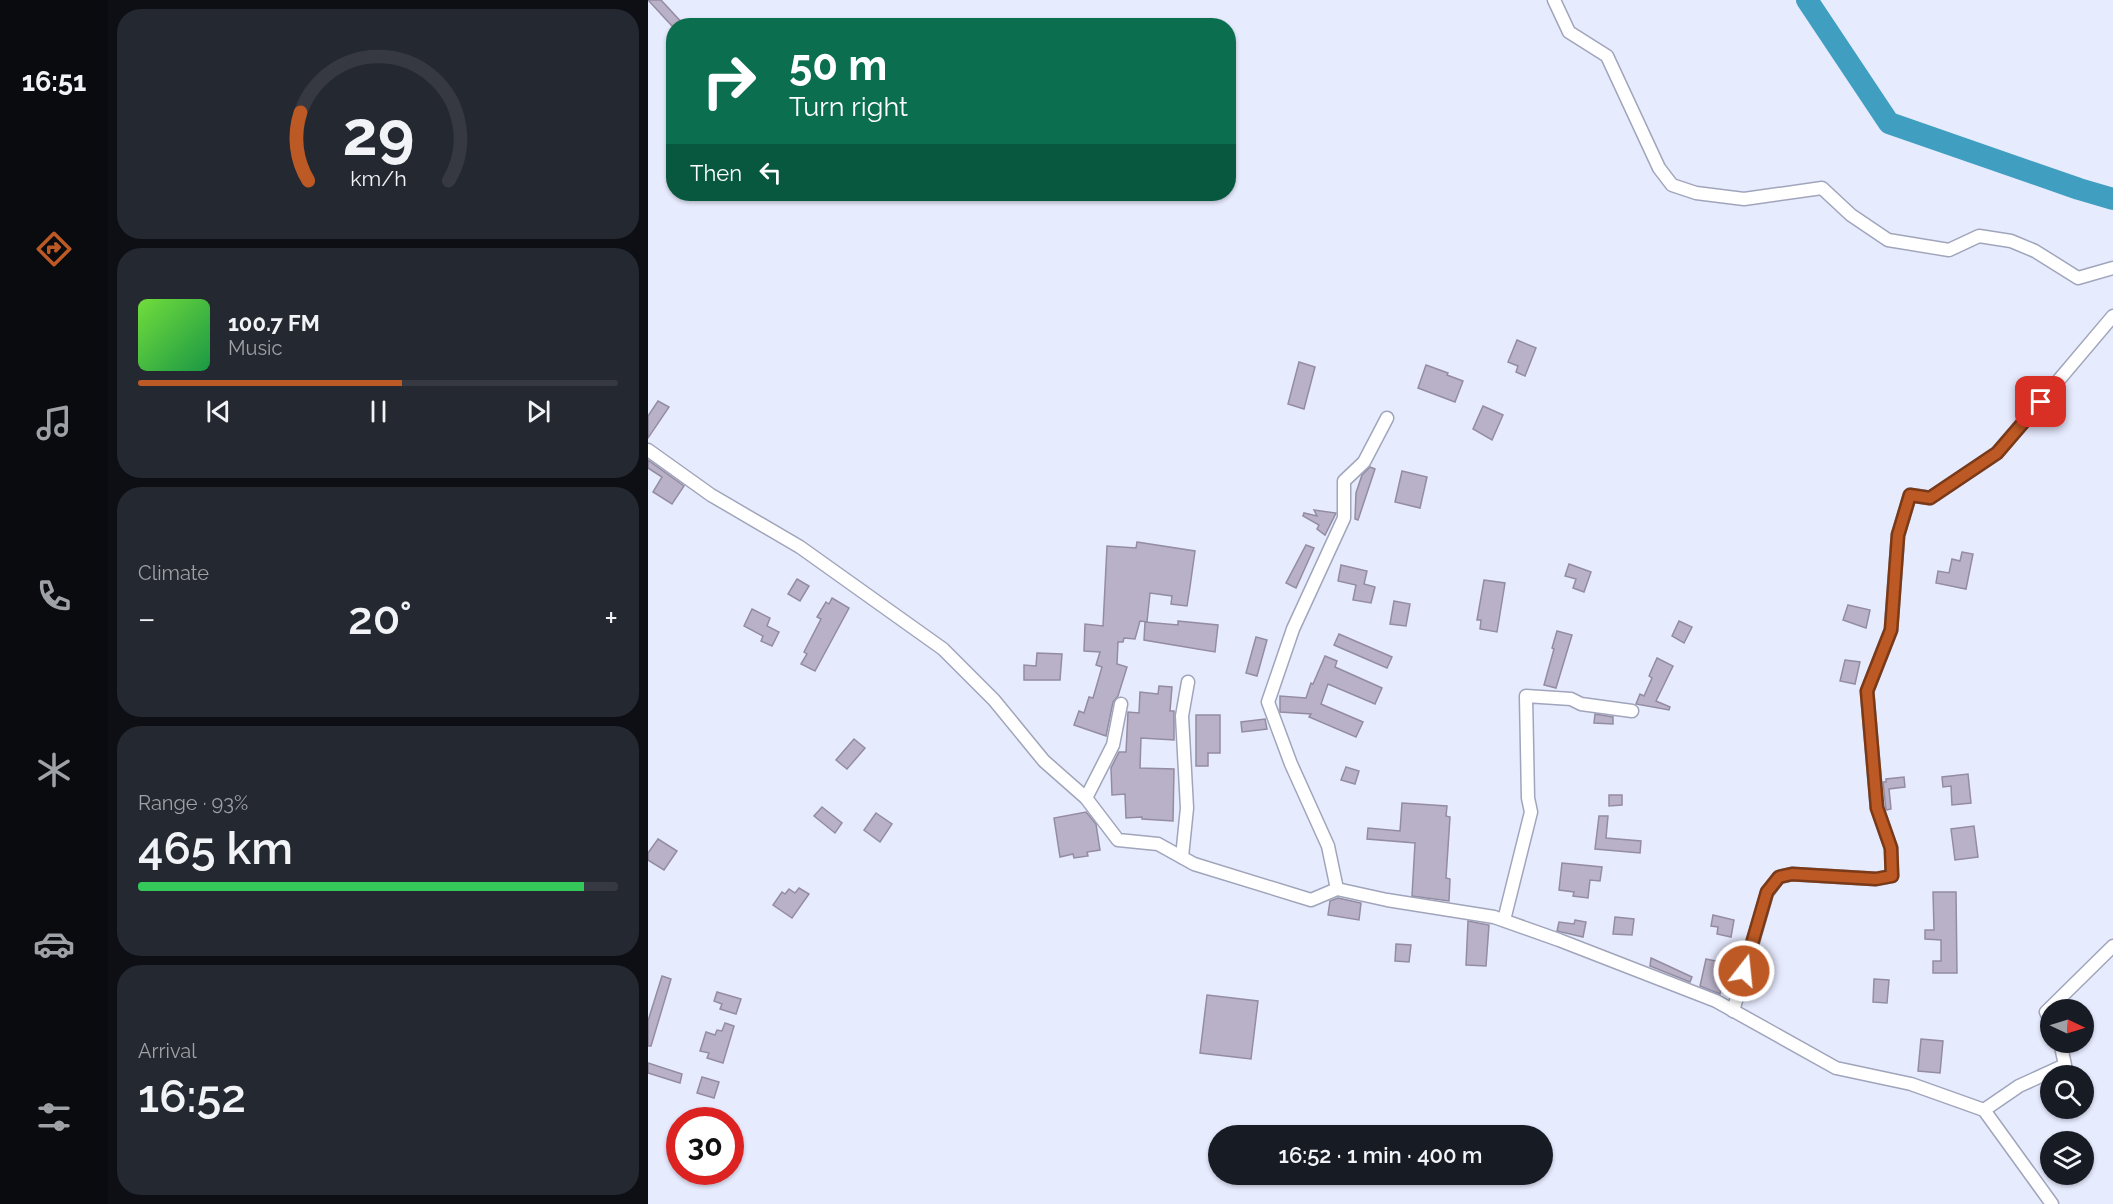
<!DOCTYPE html>
<meta charset="utf-8">
<style>
body{margin:0;font-family:Raleway,sans-serif;background:#242831;color:#f1f3f6;height:100vh;display:flex;flex-direction:column;font-size:22px;white-space:nowrap}
*{box-sizing:border-box;margin:0}
p{font-size:20px;color:#9ea1a6}
.icon{flex:none;width:33px;height:33px;fill:none;stroke:currentColor;stroke-width:2;stroke-linecap:round;stroke-linejoin:round}
.map{position:relative;flex:1;overflow:hidden}
.sheet{display:flex;flex-direction:column;gap:9px;padding:9px;background:#0d0f14;width:540px}
.sheet>*{flex:none}
.hud{position:absolute;left:18px;top:18px;width:570px;height:183px;border-radius:24px;box-shadow:0 2px 4px #0004;background:#0b6e4f;color:#fff;overflow:hidden}
.needle{width:39px;rotate:94deg}
.tools{position:absolute;left:1392px;top:999px;display:grid;gap:12px}
.tools a{display:grid;place-items:center;width:54px;height:54px;border-radius:50%;background:#171b24;box-shadow:0 2px 4px #0004;font-size:30px}
.speed{position:absolute;left:18px;top:1107px;display:flex;gap:12px;font-size:30px;font-weight:700;text-align:center}
.speed>*{display:grid;place-content:center;width:78px;height:78px;border-radius:50%;background:#171b24;box-shadow:0 2px 4px #0004;line-height:1}
.speed .limit{border:9px solid #d22;background:#fff;color:#111}
.pin{position:absolute;display:grid;place-items:center;width:51px;height:51px;color:#fff;margin:-26px;border-radius:12px;box-shadow:0 3px 9px #0006}
.me{position:absolute;width:66px;margin:-33px;rotate:16deg;stroke-linejoin:round;filter:drop-shadow(0 0 4px #0008)}
.turn{display:flex;align-items:center;gap:21px;height:126px;padding:0 24px;font-size:27px}
.turn .icon{width:78px;height:78px;stroke-width:2.5}
.turn b{display:block;font-size:42px;line-height:51px}
.then{display:flex;align-items:center;height:57px;padding:0 24px;background:#0003;gap:12px;font-size:22px}
.big{font-size:45px;font-weight:600;line-height:1.1}
.sheet .widget{flex:1;display:flex;flex-direction:column;justify-content:center;gap:9px;min-width:0;padding:0 21px;border-radius:24px;background:#242831}
.sheet .dial{align-items:center;gap:0}
.dial svg{height:156px;overflow:visible;fill:none;stroke:#363941;stroke-width:7;stroke-linecap:round;text-anchor:middle}
.dial text{fill:#f1f3f6;stroke:none}
.song{display:flex;align-items:center;gap:18px}
.cover{width:72px;height:72px;border-radius:9px;background:linear-gradient(135deg,hsl(100 70% 55%),hsl(140 70% 35%))}
.played{height:6px;border-radius:3px;background:linear-gradient(90deg,#bd5924 55%,#363941 55%)}
.keys{display:flex;justify-content:space-around;direction:ltr}
.heat{display:flex;justify-content:space-between;align-items:center;font-size:33px;direction:ltr}
.charge{height:9px;border-radius:4px;background:linear-gradient(90deg,#34c759 93%,#363941 0)}
.trip{position:absolute;left:560px;top:1125px;width:345px;height:60px;border-radius:30px;background:#171b24;box-shadow:0 2px 4px #0004;font-weight:600;line-height:60px;text-align:center}
main{display:flex;flex:1;min-height:0}
.tab-bar{display:flex;flex-direction:column;width:108px;justify-content:space-around;align-items:center;background:#090b0e;color:#9ea1a6}
.tab-bar .icon{width:42px;height:42px}
.tab-bar .active{color:#bd5924}
.tab-bar b{font-size:27px;color:#f1f3f6}
.map>svg:first-child{display:block}
</style>
<main>
<nav class="tab-bar">
<b>16:51</b>
<svg class="icon active" aria-label="directions" viewBox="0 0 24 24"><path d="M12 3l9 9-9 9-9-9zM9 14v-3h6M13 9l2 2-2 2"/></svg>
<svg class="icon" aria-label="music" viewBox="0 0 24 24"><path d="M9 18V5l10-2v13"/><circle cx="6" cy="18" r="3"/><circle cx="16" cy="16" r="3"/></svg>
<svg class="icon" aria-label="phone" viewBox="0 0 24 24"><path d="M5 4h4l2 5-3 2q2 4 5 5l2-3 5 2v4C11 20 4 13 5 4z"/></svg>
<svg class="icon" aria-label="climate" viewBox="0 0 24 24"><path d="M12 3v18M4 7l16 10M4 17L20 7"/></svg>
<svg class="icon" aria-label="car" viewBox="0 0 24 24"><path d="M5 17H2v-5l4-1 3-4h7l3 4 3 1v5h-3M9 17h6M6 11h13"/><circle cx="7" cy="17" r="2"/><circle cx="17" cy="17" r="2"/></svg>
<svg class="icon" aria-label="filters" viewBox="0 0 24 24"><path d="M4 7h16M4 17h16"/><circle cx="9" cy="7" r="2"/><circle cx="15" cy="17" r="2"/></svg>
</nav>
<section class="sheet">
<div class="widget dial"><svg viewBox="0 0 100 80">
<path d="M14 69A42 42 0 1 1 86 69"/>
<path d="M14 69A42 42 0 0 1 10 34" stroke="#bd5924"/>
<text x="50" y="56" font-size="32" font-weight="700">29</text>
<text x="50" y="72" font-size="11">km/h</text>
</svg></div>
<div class="widget">
<div class="song"><i class="cover"></i><div><b>100.7 FM</b><p>Music</p></div></div>
<div class="played"></div>
<div class="keys"><svg class="icon" aria-label="previous" viewBox="0 0 24 24"><path d="M18 5L8 12l10 7zM5 5v14"/></svg><svg class="icon" aria-label="pause" viewBox="0 0 24 24"><path d="M8 5v14M16 5v14"/></svg><svg class="icon" aria-label="next" viewBox="0 0 24 24"><path d="M6 5l10 7-10 7zM19 5v14"/></svg></div>
</div>
<div class="widget"><p>Climate</p>
<div class="heat"><a>−</a><b class="big">20°</b><a>+</a></div>
</div>
<div class="widget"><p>Range · 93%</p><b class="big">465 km</b><div class="charge"></div></div>
<div class="widget"><p>Arrival</p><b class="big">16:52</b></div>
</section>
<div class="map">
<svg width="1465" height="1204" viewBox="0 0 1465 1204">
<rect width="100%" height="100%" fill="#e7ebfe"/>
<g fill="none" stroke-linecap="round" stroke-linejoin="round">
<!-- river -->
<path stroke="#409fc1" stroke-width="22" d="M1159 0 1241 123 1431 189 1465 199"/>
</g>
<!-- building -->
<g fill="#b9b1c7" stroke="#948ca1" stroke-width="1.5">
<path d="M0 0H13L37 26H24Z"/>
<path d="M869 340 888 348 877 376 868 372 870 366 860 362Z"/>
<path d="M651 362 667 367 656 409 640 404Z"/>
<path d="M778 365 800 373 799 375 815 381 807 402 770 388Z"/>
<path d="M10 401 21 407 0 438V416Z"/>
<path d="M835 406 855 415 844 440 825 429Z"/>
<path d="M0 460 36 486 24 504 5 492 14 477 0 468Z"/>
<path d="M722 467 727 469 710 520 707 519 708 493 714 475Z"/>
<path d="M754 471 779 477 772 508 747 502Z"/>
<path d="M666 510 688 513 677 535 669 529 671 525 655 516 656 513 669 516Z"/>
<path d="M489 542 547 551 542 587 539 606 523 604 524 596 502 593 499 622 492 621 487 639 476 638 475 642H470L469 664 479 667 470 696 465 702 458 736 426 725 431 711 436 713 441 697 445 698 454 667 448 665 452 652 436 651 437 624 455 626 459 546 488 548Z"/>
<path d="M658 545 666 548 648 588 638 583Z"/>
<path d="M1314 552 1325 554 1318 589 1288 583 1290 571 1301 573 1304 559 1312 561Z"/>
<path d="M921 564 943 572 936 592 925 588 928 579 917 576Z"/>
<path d="M693 565 719 571 716 584 727 587 723 603 705 600 708 585 690 581Z"/>
<path d="M149 579 161 586 152 601 140 594Z"/>
<path d="M836 580 857 583 849 632 832 629 833 620H829Z"/>
<path d="M184 598 201 608 167 671 153 664 159 654 156 652 173 619 169 617 178 602 181 604Z"/>
<path d="M746 601 762 604 758 626 742 624Z"/>
<path d="M1200 605 1222 610 1218 628 1195 620Z"/>
<path d="M104 609 122 618 119 626 131 632 124 646 113 641 115 636 96 626Z"/>
<path d="M530 621 570 625 567 652 496 640 497 622 530 625Z"/>
<path d="M1031 621 1044 627 1036 643 1024 636Z"/>
<path d="M909 631 924 635 908 688 896 685 906 649 904 648Z"/>
<path d="M691 634 744 657 739 668 686 645Z"/>
<path d="M608 637 619 640 609 676 598 673Z"/>
<path d="M389 653 414 654 412 680H376V665L388 666Z"/>
<path d="M677 656 689 661 687 667 734 688 727 704 680 684 673 704 715 722 708 737 661 717 663 714 632 712V696L658 698 663 683 665 684Z"/>
<path d="M1009 658 1025 666 1008 701 1022 707 1021 710 988 704 992 694 996 696 1004 678 1001 676Z"/>
<path d="M1197 660 1212 662 1207 684 1192 681Z"/>
<path d="M511 686 524 687 522 711H526V740L493 738 492 768 526 769 525 821 494 819V817L478 818 477 794 464 795 463 768 471 752H478L480 712 491 713 492 692 510 694Z"/>
<path d="M947 714 965 717V724L946 723Z"/>
<path d="M548 715H572V753H560V766H548Z"/>
<path d="M617 719 619 729 594 732 593 722Z"/>
<path d="M206 739 217 748 199 769 188 760Z"/>
<path d="M698 767 711 771 707 784 693 780Z"/>
<path d="M1320 774 1323 803 1304 805 1303 786 1295 787 1294 777Z"/>
<path d="M1256 777 1257 787 1241 789 1243 809 1238 810 1235 782H1238V779Z"/>
<path d="M961 795H974V805L961 806Z"/>
<path d="M754 803 799 806 798 816 802 817 798 878 802 879 801 901 764 896 767 843 719 839 720 828 752 831Z"/>
<path d="M174 807 194 823 187 833 166 816Z"/>
<path d="M438 812 448 824 452 850 439 852 440 856 426 858 425 854 412 857 406 818Z"/>
<path d="M228 813 244 824 232 842 216 830Z"/>
<path d="M951 816H960L958 838 993 841 992 853 947 849Z"/>
<path d="M1326 826 1330 857 1307 860 1303 829Z"/>
<path d="M10 839 29 851 16 870 0 860V853Z"/>
<path d="M914 863 954 867 952 881 942 880 940 898 925 896 926 892 911 890Z"/>
<path d="M151 888 161 894 144 918 125 905 134 892 137 894 141 889 147 893Z"/>
<path d="M1285 892H1308L1309 973H1285V961H1293V940L1277 939V930H1286Z"/>
<path d="M690 898 713 903 711 920 680 915 682 901Z"/>
<path d="M1065 915 1086 920 1083 937 1069 934 1070 927 1063 926Z"/>
<path d="M967 917 986 919 984 935 965 934Z"/>
<path d="M927 920 938 922 935 937 909 931 911 922 926 924Z"/>
<path d="M820 921 841 925 838 966 818 965Z"/>
<path d="M748 944 763 945 761 962 747 961Z"/>
<path d="M1003 958 1044 977 1042 982 1002 966Z"/>
<path d="M1058 959 1078 963 1072 994 1052 986Z"/>
<path d="M14 976 23 979 3 1046H0V1021Z"/>
<path d="M1226 979 1241 980 1239 1003 1225 1002Z"/>
<path d="M69 992 93 999 88 1014 72 1009 74 1004 66 1001Z"/>
<path d="M559 995 610 1001 603 1059 552 1053Z"/>
<path d="M77 1023 86 1026 75 1063 59 1058 61 1053 52 1051 58 1032 67 1035 69 1030 74 1031Z"/>
<path d="M1273 1039 1295 1041 1292 1073 1270 1071Z"/>
<path d="M0 1063 34 1074 32 1083 0 1073Z"/>
<path d="M54 1077 71 1082 66 1098 49 1093Z"/>
</g>
<g fill="none" stroke-linecap="round" stroke-linejoin="round">
<!-- minor casing -->
<g stroke="#a1a5bb" stroke-width="15">
<g id="minor">
<path d="M906 0 921 32 959 56 1011 168 1024 185 1048 193 1096 199 1174 188 1203 215 1240 240 1301 250 1331 236 1363 241 1387 251 1430 278 1465 268"/>
<path d="M0 450 63 495 152 547 295 649 346 700 396 761 438 798 470 840 510 844 546 864 663 900 689 889 739 900 846 917 911 940 1068 1001 1188 1068 1263 1084 1336 1110 1404 1204"/>
<path d="M438 798 465 745 473 704"/>
<path d="M534 857 539 808 534 716 540 682"/>
<path d="M689 889 680 846 643 764 620 702 645 629 696 518V481L716 462 739 418"/>
<path d="M856 920 883 812 880 798 878 696 923 699 933 704 984 711"/>
<path d="M1085 1011 1119 893 1131 877 1144 874 1228 879 1244 876 1243 848 1229 808 1219 691 1243 630 1250 535 1262 495 1282 498 1349 453 1465 316"/>
<path d="M1402 1020 1398 1012 1465 946"/>
<path d="M1336 1110 1371 1086 1417 1065 1412 1042"/>
</g>
</g>
<!-- minor -->
<use href="#minor" stroke="#fff" stroke-width="12"/>
</g>
<g fill="none" stroke-linecap="round" stroke-linejoin="round">
<!-- route casing -->
<g stroke="#7b3a17" stroke-width="15">
<path id="route" d="M1096 971 1119 892 1131 877 1144 874 1228 879 1244 876 1243 848 1229 808 1219 691 1243 630 1250 535 1262 495 1282 498 1349 453 1393 402"/>
</g>
<!-- route -->
<use href="#route" stroke="#bd5924" stroke-width="10"/>
</g>
</svg>
<div class="tools">
<a><svg class="needle" viewBox="-14 -14 28 28"><path d="M0-13l5 13h-10z" fill="#e53935"/><path d="M0 13l5-13h-10z" fill="#9ea1a6"/></svg></a>
<a><svg class="icon" aria-label="search" viewBox="0 0 24 24"><circle cx="10" cy="10" r="6"/><path d="M15 15l6 6"/></svg></a>
<a><svg class="icon" aria-label="layers" viewBox="0 0 24 24"><path d="M12 4l9 5-9 5-9-5zM3 14l9 5 9-5"/></svg></a>
</div>
<div class="speed"><div class="limit">30</div></div>
<div class="pin" style="left:1393px;top:402px;background:#d93025"><svg class="icon" aria-label="arrive" viewBox="0 0 24 24"><path d="M6 21V4h12l-3 4 3 4H6"/></svg></div>
<svg class="me" style="left:1096px;top:971px" viewBox="-20 -20 40 40"><circle r="17" fill="#bd5924" stroke="#fff" stroke-width="3"/><path d="M0-11L8 9 0 5-8 9z" fill="#fff"/></svg>
<div class="trip">16:52 · 1 min · 400 m</div>
<div class="hud">
<div class="turn"><svg class="icon" aria-label="right" viewBox="0 0 24 24"><path d="M7 20v-9h11M14 6l5 5-5 5"/></svg><div><b>50 m</b>Turn right</div></div>
<div class="then">Then<svg class="icon" aria-label="left" viewBox="0 0 24 24"><path d="M17 20v-9H6M10 6l-5 5 5 5"/></svg></div>
</div>
</div>
</main>
